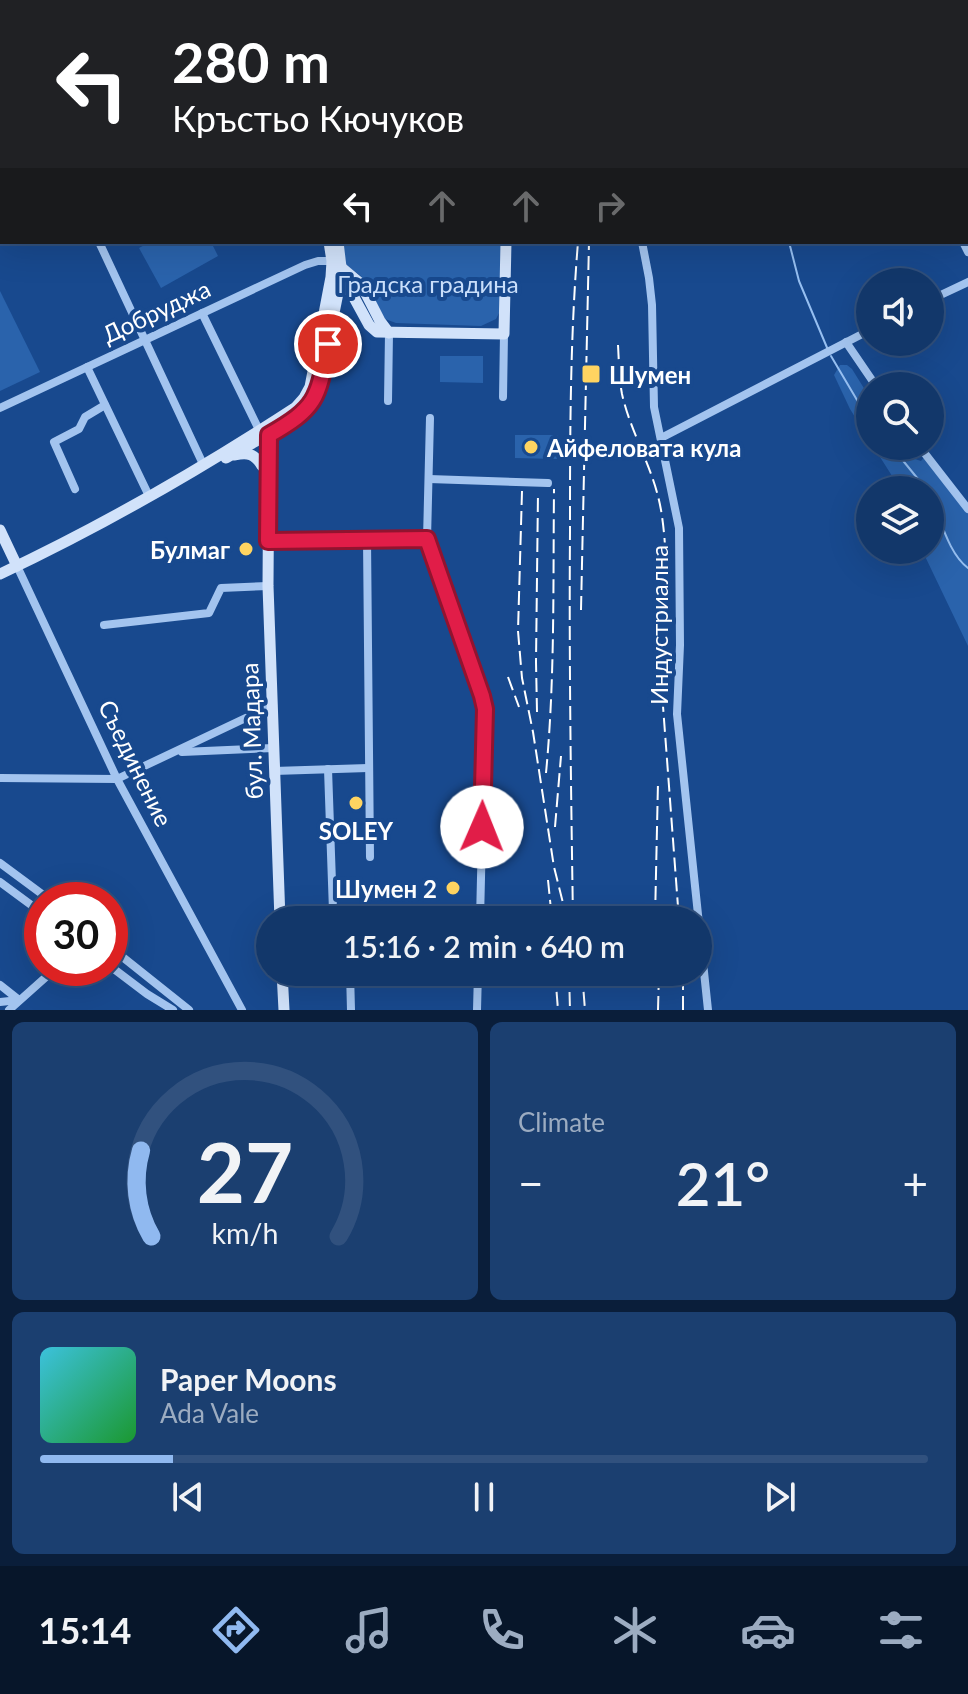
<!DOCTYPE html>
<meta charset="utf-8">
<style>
body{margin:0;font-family:Lato,sans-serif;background:#1b3f70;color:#f1f3f6;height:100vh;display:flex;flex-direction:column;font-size:30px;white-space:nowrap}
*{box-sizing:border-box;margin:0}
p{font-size:26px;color:#9cacc1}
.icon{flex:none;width:44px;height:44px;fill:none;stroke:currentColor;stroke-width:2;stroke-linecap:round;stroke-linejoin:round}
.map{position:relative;height:1010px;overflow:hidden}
.panel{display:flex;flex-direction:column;gap:12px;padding:12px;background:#0a1e3a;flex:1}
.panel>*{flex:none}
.top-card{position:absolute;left:0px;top:0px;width:968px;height:244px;box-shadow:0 8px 32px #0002,0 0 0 2px #31517e;background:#202124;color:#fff;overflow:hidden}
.tools{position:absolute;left:856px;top:268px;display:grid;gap:16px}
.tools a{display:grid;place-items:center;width:88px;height:88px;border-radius:50%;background:#12376a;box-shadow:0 8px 32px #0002,0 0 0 2px #31517e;font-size:40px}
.speed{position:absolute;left:24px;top:882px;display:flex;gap:16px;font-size:40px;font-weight:700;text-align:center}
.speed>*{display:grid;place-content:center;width:104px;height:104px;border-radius:50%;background:#12376a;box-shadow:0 8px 32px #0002,0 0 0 2px #31517e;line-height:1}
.speed .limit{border:12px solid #d22;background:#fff;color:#111}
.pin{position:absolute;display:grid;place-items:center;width:68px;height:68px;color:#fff;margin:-34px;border:4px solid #fff;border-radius:50%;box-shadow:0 2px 8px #0007}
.me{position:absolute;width:88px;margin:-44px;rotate:1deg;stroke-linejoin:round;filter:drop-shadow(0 0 6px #0008)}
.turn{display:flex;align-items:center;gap:28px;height:168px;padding:0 40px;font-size:36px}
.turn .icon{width:104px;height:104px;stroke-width:2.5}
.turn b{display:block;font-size:56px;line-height:68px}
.lanes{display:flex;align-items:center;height:76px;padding:0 40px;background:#0003;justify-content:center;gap:40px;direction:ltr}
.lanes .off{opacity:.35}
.big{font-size:60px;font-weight:600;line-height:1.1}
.panel .tile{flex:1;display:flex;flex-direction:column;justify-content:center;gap:12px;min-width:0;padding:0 28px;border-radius:12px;background:#1b3f70}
.panel .dial{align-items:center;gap:0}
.dial svg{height:208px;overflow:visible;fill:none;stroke:#31517e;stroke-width:7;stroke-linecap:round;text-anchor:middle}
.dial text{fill:#f1f3f6;stroke:none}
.song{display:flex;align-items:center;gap:24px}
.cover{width:96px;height:96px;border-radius:12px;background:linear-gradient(135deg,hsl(190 70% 55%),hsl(130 70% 35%))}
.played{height:8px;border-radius:4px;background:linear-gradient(90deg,#90b9f0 15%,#31517e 15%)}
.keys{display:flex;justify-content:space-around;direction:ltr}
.heat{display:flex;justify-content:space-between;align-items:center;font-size:44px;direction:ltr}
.panel .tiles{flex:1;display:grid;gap:12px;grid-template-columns:1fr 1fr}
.tile:last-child{grid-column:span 2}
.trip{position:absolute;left:256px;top:906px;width:456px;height:80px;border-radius:40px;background:#12376a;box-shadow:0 8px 32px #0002,0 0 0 2px #31517e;font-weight:600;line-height:80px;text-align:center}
.dock{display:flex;height:128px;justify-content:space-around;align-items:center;background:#07162a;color:#9cacc1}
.dock .icon{width:56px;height:56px}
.dock .selected{color:#90b9f0}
.dock b{font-size:36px;color:#f1f3f6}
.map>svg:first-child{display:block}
</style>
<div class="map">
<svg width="968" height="1010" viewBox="0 0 968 1010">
<rect width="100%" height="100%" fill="#18498e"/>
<!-- green -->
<g fill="#2a63ac">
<path d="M223 0H508V2H224Z"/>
<path d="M150 242H211L218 256 161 288 139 248Z"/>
<path d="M343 242H501L499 313 496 319 481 326 396 323 385 319 361 276 346 265Z"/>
<path d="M0 291 40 372 0 391Z"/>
<path d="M440 356H483V383L440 382Z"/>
<path d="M840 365H847L852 369 870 398V441L850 409 834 375Z"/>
<path d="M515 435H558V459L515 458Z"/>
<path d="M873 446H907L915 459 921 461 926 455 968 509V646L922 550H930V490H898L894 479Z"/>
</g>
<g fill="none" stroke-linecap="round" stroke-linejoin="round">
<!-- stream -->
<g stroke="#96bff1" stroke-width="2">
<path d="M683 0V2"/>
<path d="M789 242 799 281 828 350"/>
<path d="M831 356 870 422"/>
<path d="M891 446 927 490"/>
<path d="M930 496C941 519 948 553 968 568"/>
</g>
<!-- street -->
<g stroke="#a3c4ef" stroke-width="8">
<path d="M60 0 61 2"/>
<path d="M131 0 132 2"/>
<path d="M650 0V2"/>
<path d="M895 2 896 0"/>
<path d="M0 135 2 134"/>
<path d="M99 242 203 464"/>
<path d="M642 242 649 278 652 305 654 407 679 528 680 645 677 714 708 1010"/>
<path d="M963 242 968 252"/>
<path d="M930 300 968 282"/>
<path d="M202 313 261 434"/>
<path d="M846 342 876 386"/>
<path d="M87 367 149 496"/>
<path d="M503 397 504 334"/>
<path d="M388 401 389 333"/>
<path d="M0 408 305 265 318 261H332"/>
<path d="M430 418 427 539 482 696 485 709 480 920"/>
<path d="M661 438 870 330"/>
<path d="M919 446 968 509"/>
<path d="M429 479 548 483"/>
<path d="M75 489 54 442 79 429 85 417 105 405"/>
<path d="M367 539 370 857"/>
<path d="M268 541 427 539"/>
<path d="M17 566 117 779 242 1010"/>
<path d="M104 625 209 613 221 588 268 586"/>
<path d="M182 752 274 748"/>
<path d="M328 769 333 911"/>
<path d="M274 771 368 768"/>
<path d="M0 778 117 779 273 705"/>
<path d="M0 863 50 900"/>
<path d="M0 882 42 913"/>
<path d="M280 913 342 912 349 920"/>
<path d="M110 947 189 1010"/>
<path d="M110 966 147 994 173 1010"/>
<path d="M350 972 351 1010"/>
<path d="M0 985 19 1000"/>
<path d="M0 1002 19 1000"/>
<path d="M9 1010 56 968"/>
<path d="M477 1010 478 972"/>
</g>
<!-- secondary -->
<g stroke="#d1e2fa" stroke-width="11">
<path d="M209 0 210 2"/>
<path d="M218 0 219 2"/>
<path d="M759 0 764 2"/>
<path d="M787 0 790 2"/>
<path d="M517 2 519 0"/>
<path d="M966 135 968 136"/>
<path d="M966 151 968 153"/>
<path d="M337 264 361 284 380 321 389 333"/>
<path d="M335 280 351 292 369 325 377 332 504 334 506 242"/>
<path d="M269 435 268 586 280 920"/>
<path d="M235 455C248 452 255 454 262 466"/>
<path d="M226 458 292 421 310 406 319 388 340 283 341 267 338 242"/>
<path d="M0 530 17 566"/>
<path d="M0 574C102 526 201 469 296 407L304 398 310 387 331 277 332 261 329 242"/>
<path d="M282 972 284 1010"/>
</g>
<!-- rail -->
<g stroke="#fff" stroke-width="2" stroke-dasharray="14 6" stroke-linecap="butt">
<path d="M588 2V0"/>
<path d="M618 345C619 362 619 378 622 394 631 434 654 469 661 510 672 576 661 641 663 706L679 920"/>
<path d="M522 491 518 631 522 678 533 732 554 867 563 903"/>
<path d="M581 610 589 242"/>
<path d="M508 677 519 707"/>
<path d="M537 712 536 662 538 492"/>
<path d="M546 773C555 679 553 584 554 489"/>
<path d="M555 827 561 756"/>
<path d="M548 880 552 920"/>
<path d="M573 920C571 791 569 662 570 532 570 436 570 339 578 242"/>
<path d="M655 920 658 782"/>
<path d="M555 972 558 1010"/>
<path d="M569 972 570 1010"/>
<path d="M582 972 585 1010"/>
<path d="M658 1010 659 972"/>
<path d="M683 1010V972"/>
</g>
</g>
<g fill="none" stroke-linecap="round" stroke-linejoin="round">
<!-- route casing -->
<g stroke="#92132f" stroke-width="20">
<path id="route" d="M328 344C318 398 318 407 269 435L268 541 427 539 482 696 485 709 482 827"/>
</g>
<!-- route -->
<use href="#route" stroke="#e11d48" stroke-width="14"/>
</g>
<!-- markers -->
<g fill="#ffd461" stroke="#18498e" stroke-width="3">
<rect x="581" y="364" width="20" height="20" rx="4"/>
<circle cx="531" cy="447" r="8"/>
<circle cx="246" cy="549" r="8"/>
<circle cx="356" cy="803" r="8"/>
<circle cx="453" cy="888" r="8"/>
</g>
<g text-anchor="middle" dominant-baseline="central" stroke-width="8" stroke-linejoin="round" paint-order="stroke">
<!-- park labels -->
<g font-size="24" fill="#cadffb" stroke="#18498e">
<text x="428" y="283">Градска градина</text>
</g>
<!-- street labels -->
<g font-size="24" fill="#fff" stroke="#18498e">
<text transform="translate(156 311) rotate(-25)">Добруджа</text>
<text transform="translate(658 625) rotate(-90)">Индустриална</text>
<text transform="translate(251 731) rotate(-92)">бул. Мадара</text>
<text transform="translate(136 763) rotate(64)">Съединение</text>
</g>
<!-- poi labels -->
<g font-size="24" font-weight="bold" fill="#fff" stroke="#18498e" text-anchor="start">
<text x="609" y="374">Шумен</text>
<text x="547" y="447">Айфеловата кула</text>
<text x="230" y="549" text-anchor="end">Булмаг</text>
<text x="356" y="830" text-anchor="middle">SOLEY</text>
<text x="437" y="888" text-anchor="end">Шумен 2</text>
</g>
</g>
</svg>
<div class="tools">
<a><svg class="icon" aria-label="sound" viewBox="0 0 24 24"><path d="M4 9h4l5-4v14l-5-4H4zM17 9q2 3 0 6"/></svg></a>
<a><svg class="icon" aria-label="search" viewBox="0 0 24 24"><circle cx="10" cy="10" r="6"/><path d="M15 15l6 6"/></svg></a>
<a><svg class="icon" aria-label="layers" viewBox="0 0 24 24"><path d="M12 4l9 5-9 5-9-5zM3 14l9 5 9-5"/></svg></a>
</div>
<div class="speed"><div class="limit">30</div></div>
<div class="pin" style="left:328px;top:344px;background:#d93025"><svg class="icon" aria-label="arrive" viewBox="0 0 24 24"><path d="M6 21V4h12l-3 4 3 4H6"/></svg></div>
<svg class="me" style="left:482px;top:827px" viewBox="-20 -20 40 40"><circle r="19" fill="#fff"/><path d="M0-13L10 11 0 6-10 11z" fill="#e11d48"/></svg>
<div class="trip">15:16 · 2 min · 640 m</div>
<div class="top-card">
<div class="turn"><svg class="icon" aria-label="left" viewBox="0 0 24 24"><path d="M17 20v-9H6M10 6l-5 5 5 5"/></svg><div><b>280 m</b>Кръстьо Кючуков</div></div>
<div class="lanes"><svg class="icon" aria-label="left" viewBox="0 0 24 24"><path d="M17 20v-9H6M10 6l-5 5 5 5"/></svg><svg class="icon off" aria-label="ahead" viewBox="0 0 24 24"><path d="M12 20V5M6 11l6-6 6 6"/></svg><svg class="icon off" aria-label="ahead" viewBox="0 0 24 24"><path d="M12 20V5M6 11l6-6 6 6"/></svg><svg class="icon off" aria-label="right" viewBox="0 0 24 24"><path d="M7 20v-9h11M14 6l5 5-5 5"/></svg></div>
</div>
</div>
<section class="panel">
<div class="tiles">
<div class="tile dial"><svg viewBox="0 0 100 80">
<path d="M14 69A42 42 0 1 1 86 69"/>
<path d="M14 69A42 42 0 0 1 10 36" stroke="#90b9f0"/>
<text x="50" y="56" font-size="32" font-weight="700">27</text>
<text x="50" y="72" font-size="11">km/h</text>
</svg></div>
<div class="tile"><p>Climate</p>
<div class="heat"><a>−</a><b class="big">21°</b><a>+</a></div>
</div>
<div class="tile">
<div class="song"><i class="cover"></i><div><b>Paper Moons</b><p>Ada Vale</p></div></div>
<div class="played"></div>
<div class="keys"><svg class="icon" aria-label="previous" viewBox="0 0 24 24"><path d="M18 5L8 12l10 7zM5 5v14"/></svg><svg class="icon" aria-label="pause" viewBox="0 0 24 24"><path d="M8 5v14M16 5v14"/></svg><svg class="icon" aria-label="next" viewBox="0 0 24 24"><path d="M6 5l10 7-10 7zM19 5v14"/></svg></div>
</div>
</div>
</section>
<nav class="dock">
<b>15:14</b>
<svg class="icon selected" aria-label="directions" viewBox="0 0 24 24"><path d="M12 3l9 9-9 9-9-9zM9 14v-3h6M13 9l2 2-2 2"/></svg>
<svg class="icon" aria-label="music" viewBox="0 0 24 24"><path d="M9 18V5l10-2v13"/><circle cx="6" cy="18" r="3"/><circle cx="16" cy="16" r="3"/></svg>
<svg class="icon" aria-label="phone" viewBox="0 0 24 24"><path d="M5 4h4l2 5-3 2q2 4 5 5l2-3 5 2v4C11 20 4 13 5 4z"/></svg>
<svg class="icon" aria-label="climate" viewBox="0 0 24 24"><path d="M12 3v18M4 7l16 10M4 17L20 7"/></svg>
<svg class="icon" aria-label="car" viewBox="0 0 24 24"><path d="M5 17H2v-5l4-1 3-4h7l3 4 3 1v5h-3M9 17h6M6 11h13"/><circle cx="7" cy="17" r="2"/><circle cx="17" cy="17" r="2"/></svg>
<svg class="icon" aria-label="filters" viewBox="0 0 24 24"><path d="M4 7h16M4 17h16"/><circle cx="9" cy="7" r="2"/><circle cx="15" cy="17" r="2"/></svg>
</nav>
